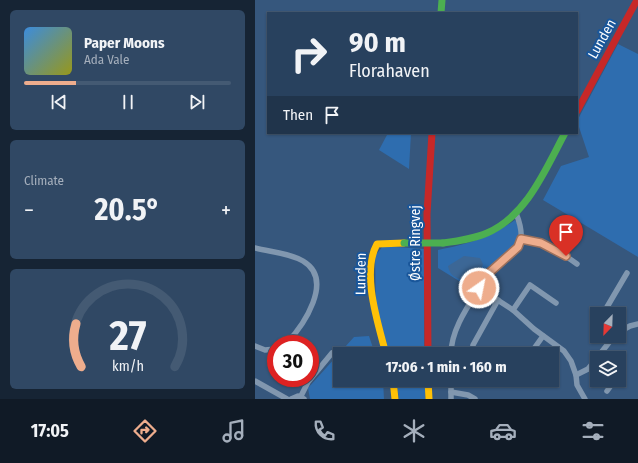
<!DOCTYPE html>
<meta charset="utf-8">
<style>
body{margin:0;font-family:"Fira Sans Condensed",sans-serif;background:#304864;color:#f1f3f6;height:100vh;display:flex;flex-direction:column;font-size:15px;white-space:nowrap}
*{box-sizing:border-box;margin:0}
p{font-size:13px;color:#a5afbc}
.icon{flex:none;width:22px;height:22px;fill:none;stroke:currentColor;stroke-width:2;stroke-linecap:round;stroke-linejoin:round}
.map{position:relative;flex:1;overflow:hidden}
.drawer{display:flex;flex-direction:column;gap:10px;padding:10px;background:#162434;width:255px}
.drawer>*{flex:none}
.hud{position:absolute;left:12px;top:12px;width:311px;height:122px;border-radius:0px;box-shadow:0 1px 3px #0004,0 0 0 1px #445a73;background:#28415e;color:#f1f3f6;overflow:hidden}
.needle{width:26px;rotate:203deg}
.fabs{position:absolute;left:335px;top:307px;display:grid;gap:8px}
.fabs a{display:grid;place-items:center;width:36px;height:36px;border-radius:0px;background:#28415e;box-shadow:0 1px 3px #0004,0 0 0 1px #445a73;font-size:20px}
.speed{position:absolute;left:12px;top:335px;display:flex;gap:8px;font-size:20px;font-weight:700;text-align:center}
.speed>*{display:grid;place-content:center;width:52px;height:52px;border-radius:50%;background:#28415e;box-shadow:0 1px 3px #0004,0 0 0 1px #445a73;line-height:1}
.speed .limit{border:6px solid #d22;background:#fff;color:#111}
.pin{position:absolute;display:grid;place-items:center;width:34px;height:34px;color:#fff;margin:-41px -17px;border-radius:50% 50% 50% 0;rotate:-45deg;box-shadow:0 0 4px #0007}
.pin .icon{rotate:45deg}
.me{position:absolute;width:44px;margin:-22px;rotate:33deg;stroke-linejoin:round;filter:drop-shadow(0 0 3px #0008)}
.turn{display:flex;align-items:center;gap:14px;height:84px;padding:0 16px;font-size:18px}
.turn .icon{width:52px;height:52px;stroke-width:2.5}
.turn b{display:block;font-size:28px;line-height:34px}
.then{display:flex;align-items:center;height:38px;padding:0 16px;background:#0003;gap:8px;font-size:15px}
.big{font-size:30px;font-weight:700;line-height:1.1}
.drawer .tile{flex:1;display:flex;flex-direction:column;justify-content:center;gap:6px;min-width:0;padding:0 14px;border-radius:6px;background:#304864}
.drawer .dial{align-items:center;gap:0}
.dial svg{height:104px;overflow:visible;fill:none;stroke:#445a73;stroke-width:7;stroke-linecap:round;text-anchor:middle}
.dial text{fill:#f1f3f6;stroke:none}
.song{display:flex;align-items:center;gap:12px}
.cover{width:48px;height:48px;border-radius:6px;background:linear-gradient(135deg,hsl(210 70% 55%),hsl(60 70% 35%))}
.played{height:4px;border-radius:2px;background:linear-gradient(90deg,#eead8d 25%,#445a73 25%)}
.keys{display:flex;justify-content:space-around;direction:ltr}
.heat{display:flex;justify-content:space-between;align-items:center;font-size:22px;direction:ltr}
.trip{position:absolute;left:78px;top:347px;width:226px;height:40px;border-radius:0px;background:#28415e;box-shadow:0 1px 3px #0004,0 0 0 1px #445a73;font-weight:700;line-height:40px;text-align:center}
.tab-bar{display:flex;height:64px;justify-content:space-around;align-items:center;background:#101a26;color:#a5afbc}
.tab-bar .icon{width:28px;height:28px}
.tab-bar .selected{color:#eead8d}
.tab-bar b{font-size:18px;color:#f1f3f6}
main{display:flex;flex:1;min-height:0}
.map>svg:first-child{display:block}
</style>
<main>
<section class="drawer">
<div class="tile">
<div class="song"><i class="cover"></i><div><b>Paper Moons</b><p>Ada Vale</p></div></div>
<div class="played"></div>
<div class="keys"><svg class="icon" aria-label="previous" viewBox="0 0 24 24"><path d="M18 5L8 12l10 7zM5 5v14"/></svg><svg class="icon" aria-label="pause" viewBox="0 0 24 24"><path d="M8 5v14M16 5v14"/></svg><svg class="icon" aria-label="next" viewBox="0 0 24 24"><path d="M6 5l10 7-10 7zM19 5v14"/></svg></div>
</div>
<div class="tile"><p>Climate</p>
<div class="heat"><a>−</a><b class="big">20.5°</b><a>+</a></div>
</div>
<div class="tile dial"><svg viewBox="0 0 100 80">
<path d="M14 69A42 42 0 1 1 86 69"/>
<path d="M14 69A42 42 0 0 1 10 36" stroke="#eead8d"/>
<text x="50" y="56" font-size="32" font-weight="700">27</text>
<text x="50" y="72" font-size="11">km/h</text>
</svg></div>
</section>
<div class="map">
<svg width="383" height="399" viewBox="0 0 383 399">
<rect width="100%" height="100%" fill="#36577d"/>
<!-- green -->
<g fill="#2e6daf">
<path d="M363 44 383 54V257L288 200 306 166 334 157 322 121Z"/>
<path d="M133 133H156L154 169 124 150Z"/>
<path d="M260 220C265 226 265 239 259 246 250 258 222 275 209 284L183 268V250C214 244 234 238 260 220Z"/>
<path d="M128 246 169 249V354H135L121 308 120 256Z"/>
<path d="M114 336 120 354H85V380H128L129 399H55L53 388 99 337Z"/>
<path d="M141 380H170V399H144Z"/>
</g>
<!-- water -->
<path fill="#3c6796" d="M209 256 225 258 228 264 225 271 209 280C200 278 195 276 193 266Z"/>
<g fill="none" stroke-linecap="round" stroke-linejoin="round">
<!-- street -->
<g stroke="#8197af" stroke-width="5.5">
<path d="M267 239C289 242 304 251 322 264"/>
<path d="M0 248C15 252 35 253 48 261 80 280 48 326 31 344"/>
<path d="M224 288 258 310 279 329 309 351 316 361 321 375 322 385 330 399"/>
<path d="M258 310 275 285 301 303"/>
<path d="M358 314 353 310 352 307 372 273"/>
<path d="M364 319 370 328"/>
<path d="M364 332 375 326 383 324"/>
<path d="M218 345 243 300"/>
<path d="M0 346 10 350 21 349"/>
<path d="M347 352 355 358"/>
<path d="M196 354C196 327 217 301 230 279 250 252 278 256 261 213"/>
<path d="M278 354V350L288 336"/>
<path d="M342 358 359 336"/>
<path d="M364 365 366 372 364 375"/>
<path d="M321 375 333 369 342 358"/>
<path d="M196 380V399"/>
<path d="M0 381 32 399"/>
<path d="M352 391 360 380"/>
<path d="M196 392 213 395 220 399"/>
<path d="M46 396 53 382 77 353"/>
<path d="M36 399 43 396 49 399"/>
</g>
<!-- fast -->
<g stroke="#4caf50" stroke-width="7">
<path d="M186 13 187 0"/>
<path d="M188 243C203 241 218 239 232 233 272 216 291 168 310 133"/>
</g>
<!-- slow -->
<g stroke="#ffc107" stroke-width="7">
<path d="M131 354C123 323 106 273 122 244L149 243"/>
<path d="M138 380 140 399"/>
<path d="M173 380 174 399"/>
</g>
<!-- jam -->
<g stroke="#c62828" stroke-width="7">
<path d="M322 111 382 0"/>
<path d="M173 354 172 214 177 133"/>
</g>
<!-- fast-bridge -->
<path stroke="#4caf50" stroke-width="7" d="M149 243H188"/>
</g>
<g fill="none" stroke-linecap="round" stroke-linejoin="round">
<!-- route casing -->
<g stroke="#9b705c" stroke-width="10">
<path id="route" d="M224 288 235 272 263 247 266 239 286 243 311 256"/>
</g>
<!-- route -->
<use href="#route" stroke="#eead8d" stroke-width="7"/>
</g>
<g text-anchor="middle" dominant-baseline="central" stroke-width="4" stroke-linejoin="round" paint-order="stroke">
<!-- street labels -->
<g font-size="14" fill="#fff" stroke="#19569a">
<text transform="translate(347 39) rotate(-61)">Lunden</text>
<text transform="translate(160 243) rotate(-90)">Østre Ringvej</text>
<text transform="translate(106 274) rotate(-89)">Lunden</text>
</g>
</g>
</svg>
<div class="fabs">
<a><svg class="needle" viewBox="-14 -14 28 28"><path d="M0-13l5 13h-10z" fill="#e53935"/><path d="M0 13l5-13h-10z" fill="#a5afbc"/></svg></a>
<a><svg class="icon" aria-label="layers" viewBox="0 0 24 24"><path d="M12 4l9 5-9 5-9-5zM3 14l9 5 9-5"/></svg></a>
</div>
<div class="speed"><div class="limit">30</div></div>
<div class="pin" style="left:311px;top:256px;background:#d93025"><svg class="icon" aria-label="arrive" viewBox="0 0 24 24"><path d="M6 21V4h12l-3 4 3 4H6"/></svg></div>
<svg class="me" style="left:224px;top:288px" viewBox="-20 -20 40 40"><circle r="17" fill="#eead8d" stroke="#fff" stroke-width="3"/><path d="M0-11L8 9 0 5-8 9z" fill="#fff"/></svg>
<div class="trip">17:06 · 1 min · 160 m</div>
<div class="hud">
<div class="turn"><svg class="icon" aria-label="right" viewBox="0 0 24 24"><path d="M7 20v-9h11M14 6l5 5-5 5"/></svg><div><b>90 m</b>Florahaven</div></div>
<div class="then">Then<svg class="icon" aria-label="arrive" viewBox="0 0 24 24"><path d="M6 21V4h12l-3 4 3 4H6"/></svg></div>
</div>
</div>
</main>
<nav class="tab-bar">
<b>17:05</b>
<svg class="icon selected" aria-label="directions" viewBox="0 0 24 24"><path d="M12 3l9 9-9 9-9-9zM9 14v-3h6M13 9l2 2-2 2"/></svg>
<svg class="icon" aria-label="music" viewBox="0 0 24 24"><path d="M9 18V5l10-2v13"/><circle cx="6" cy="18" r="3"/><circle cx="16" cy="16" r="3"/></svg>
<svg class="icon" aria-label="phone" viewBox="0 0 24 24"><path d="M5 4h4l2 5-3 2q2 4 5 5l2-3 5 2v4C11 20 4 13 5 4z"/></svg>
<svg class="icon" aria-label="climate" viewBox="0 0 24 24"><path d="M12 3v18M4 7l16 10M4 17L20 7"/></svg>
<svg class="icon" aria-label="car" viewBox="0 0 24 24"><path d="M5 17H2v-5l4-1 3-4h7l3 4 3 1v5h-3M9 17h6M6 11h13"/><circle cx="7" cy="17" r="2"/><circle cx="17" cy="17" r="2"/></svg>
<svg class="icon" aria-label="filters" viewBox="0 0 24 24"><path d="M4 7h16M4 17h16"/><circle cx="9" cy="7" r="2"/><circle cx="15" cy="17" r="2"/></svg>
</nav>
